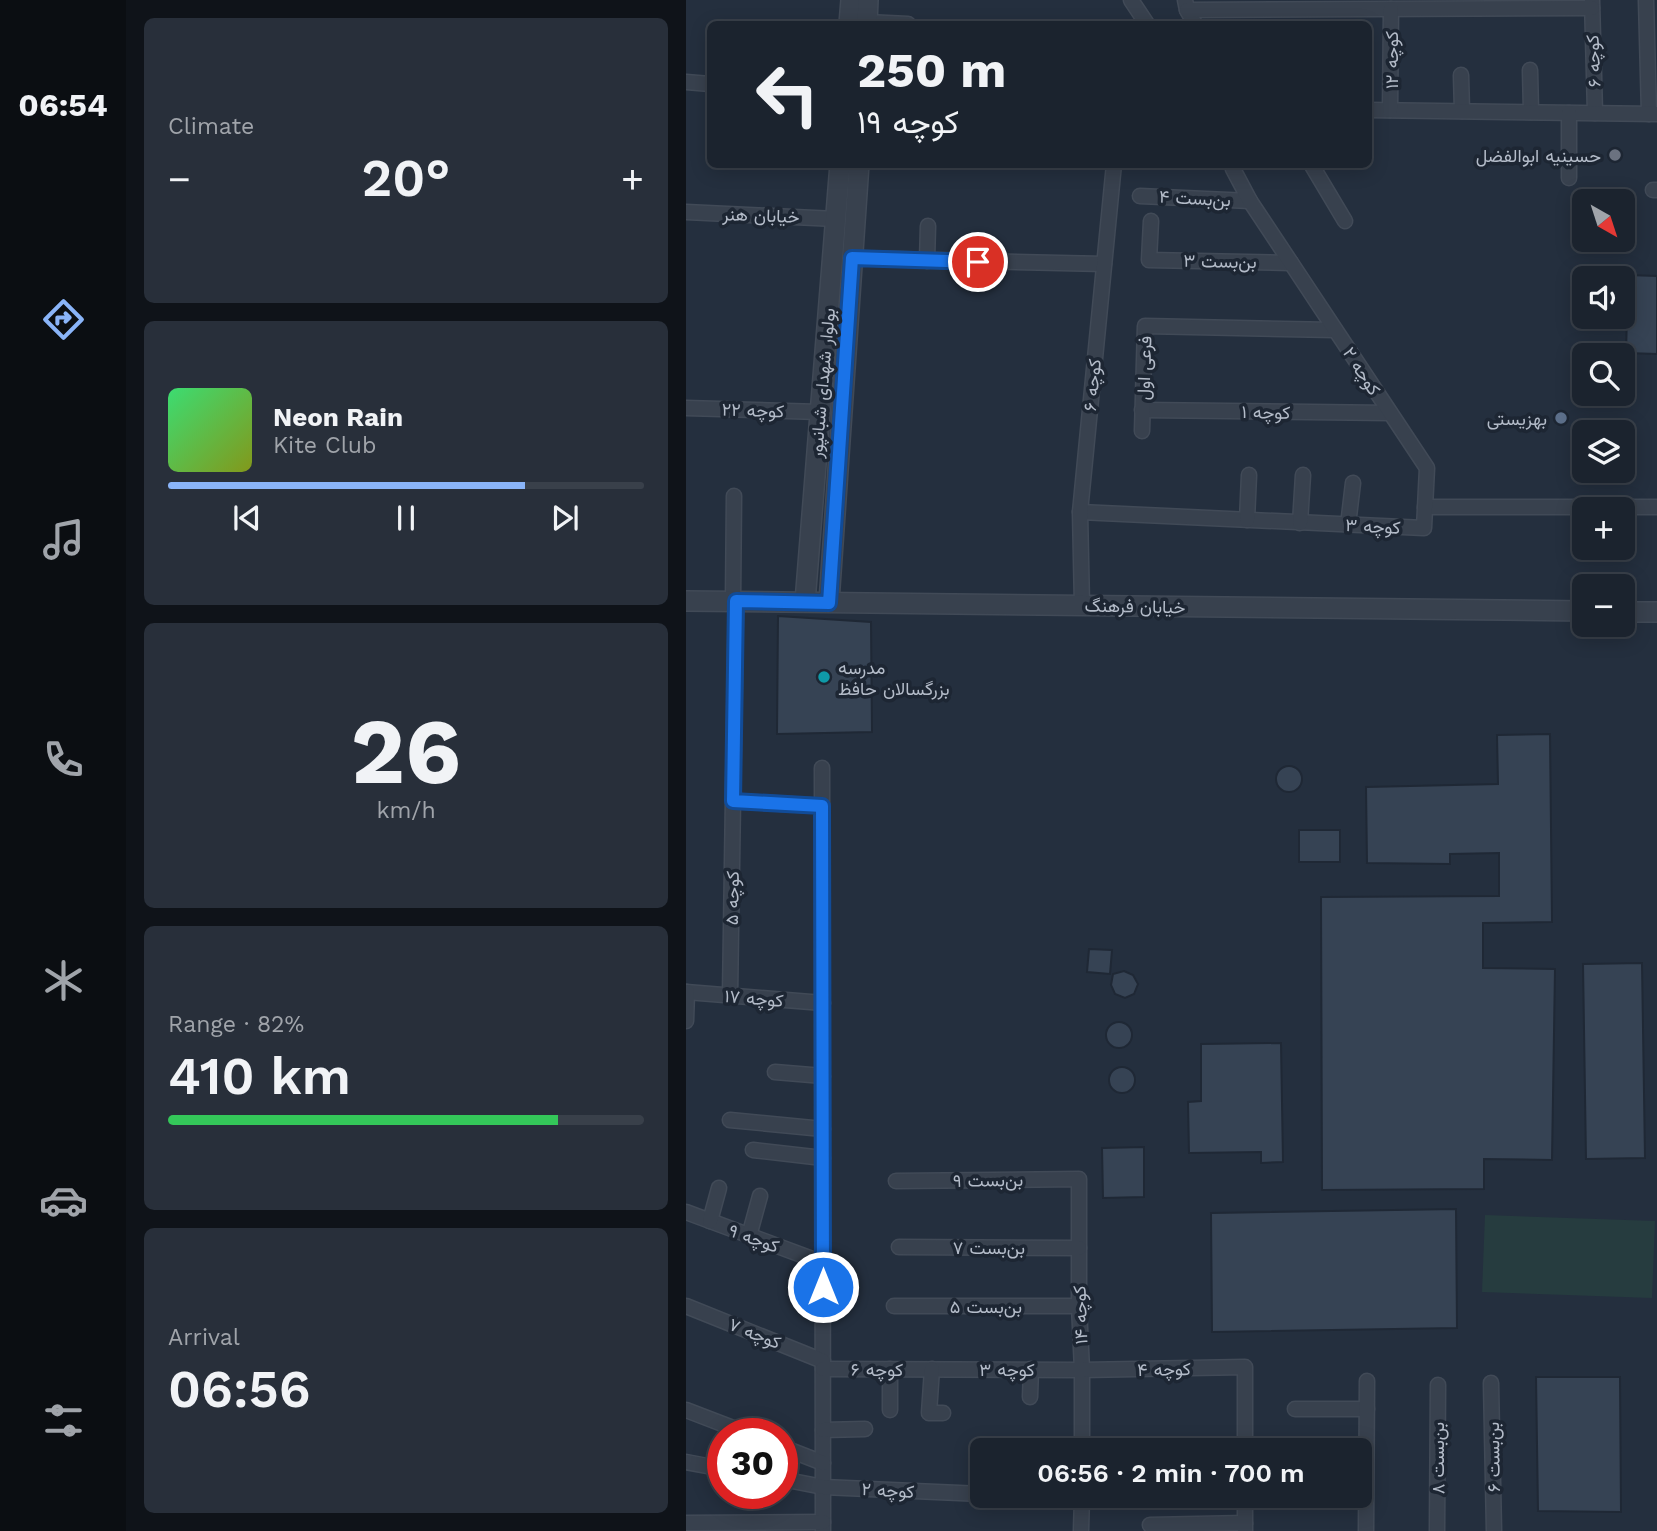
<!DOCTYPE html>
<meta charset="utf-8">
<style>
body{margin:0;font-family:"Work Sans",Vazirmatn,sans-serif;background:#282f3a;color:#f1f3f6;height:100vh;display:flex;flex-direction:column;font-size:26px;white-space:nowrap}
*{box-sizing:border-box;margin:0}
p{font-size:23px;color:#a0a4aa}
.icon{flex:none;width:38px;height:38px;fill:none;stroke:currentColor;stroke-width:2;stroke-linecap:round;stroke-linejoin:round}
.map{position:relative;flex:1;overflow:hidden}
.details{display:flex;flex-direction:column;gap:18px;padding:18px;background:#0f1319;width:560px}
.details>*{flex:none}
.banner{position:absolute;left:21px;top:21px;width:665px;height:147px;border-radius:10px;box-shadow:0 4px 18px #0003,0 0 0 2px #39404a;background:#1b232e;color:#f1f3f6;overflow:hidden}
.needle{width:46px;rotate:141deg}
.controls{position:absolute;left:886px;top:189px;display:grid;gap:14px}
.controls a{display:grid;place-items:center;width:63px;height:63px;border-radius:10px;background:#1b232e;box-shadow:0 4px 18px #0003,0 0 0 2px #39404a;font-size:35px}
.speed{position:absolute;left:21px;top:1418px;display:flex;gap:14px;font-size:35px;font-weight:700;text-align:center}
.speed>*{display:grid;place-content:center;width:91px;height:91px;border-radius:50%;background:#1b232e;box-shadow:0 4px 18px #0003,0 0 0 2px #39404a;line-height:1}
.speed .limit{border:10px solid #d22;background:#fff;color:#111}
.pin{position:absolute;display:grid;place-items:center;width:60px;height:60px;color:#fff;margin:-30px;border:4px solid #fff;border-radius:50%;box-shadow:0 2px 7px #0007}
.me{position:absolute;width:77px;margin:-38px;rotate:0deg;stroke-linejoin:round;filter:drop-shadow(0 0 5px #0008)}
.turn{display:flex;align-items:center;gap:24px;height:147px;padding:0 35px;font-size:32px}
.turn .icon{width:91px;height:91px;stroke-width:2.5}
.turn b{display:block;font-size:49px;line-height:60px}
.big{font-size:52px;font-weight:600;line-height:1.1}
.details .card{flex:1;display:flex;flex-direction:column;justify-content:center;gap:10px;min-width:0;padding:0 24px;border-radius:10px;background:#282f3a}
.details .dial{align-items:center;gap:0}
.dial b{font-size:91px;line-height:1}
.song{display:flex;align-items:center;gap:21px}
.cover{width:84px;height:84px;border-radius:10px;background:linear-gradient(135deg,hsl(140 70% 55%),hsl(70 70% 35%))}
.played{height:7px;border-radius:4px;background:linear-gradient(90deg,#8ab4f8 75%,#39404a 75%)}
.keys{display:flex;justify-content:space-around;direction:ltr}
.heat{display:flex;justify-content:space-between;align-items:center;font-size:38px;direction:ltr}
.charge{height:10px;border-radius:5px;background:linear-gradient(90deg,#34c759 82%,#39404a 0)}
.trip{position:absolute;left:284px;top:1438px;width:402px;height:70px;border-radius:10px;background:#1b232e;box-shadow:0 4px 18px #0003,0 0 0 2px #39404a;font-weight:600;line-height:70px;text-align:center}
main{display:flex;flex:1;min-height:0}
.tab-bar{display:flex;flex-direction:column;width:126px;justify-content:space-around;align-items:center;background:#0b0e12;color:#a0a4aa}
.tab-bar .icon{width:49px;height:49px}
.tab-bar .active{color:#8ab4f8}
.tab-bar b{font-size:32px;color:#f1f3f6}
.map>svg:first-child{display:block}
</style>
<main>
<nav class="tab-bar">
<b>06:54</b>
<svg class="icon active" aria-label="directions" viewBox="0 0 24 24"><path d="M12 3l9 9-9 9-9-9zM9 14v-3h6M13 9l2 2-2 2"/></svg>
<svg class="icon" aria-label="music" viewBox="0 0 24 24"><path d="M9 18V5l10-2v13"/><circle cx="6" cy="18" r="3"/><circle cx="16" cy="16" r="3"/></svg>
<svg class="icon" aria-label="phone" viewBox="0 0 24 24"><path d="M5 4h4l2 5-3 2q2 4 5 5l2-3 5 2v4C11 20 4 13 5 4z"/></svg>
<svg class="icon" aria-label="climate" viewBox="0 0 24 24"><path d="M12 3v18M4 7l16 10M4 17L20 7"/></svg>
<svg class="icon" aria-label="car" viewBox="0 0 24 24"><path d="M5 17H2v-5l4-1 3-4h7l3 4 3 1v5h-3M9 17h6M6 11h13"/><circle cx="7" cy="17" r="2"/><circle cx="17" cy="17" r="2"/></svg>
<svg class="icon" aria-label="filters" viewBox="0 0 24 24"><path d="M4 7h16M4 17h16"/><circle cx="9" cy="7" r="2"/><circle cx="15" cy="17" r="2"/></svg>
</nav>
<section class="details">
<div class="card"><p>Climate</p>
<div class="heat"><a>−</a><b class="big">20°</b><a>+</a></div>
</div>
<div class="card">
<div class="song"><i class="cover"></i><div><b>Neon Rain</b><p>Kite Club</p></div></div>
<div class="played"></div>
<div class="keys"><svg class="icon" aria-label="previous" viewBox="0 0 24 24"><path d="M18 5L8 12l10 7zM5 5v14"/></svg><svg class="icon" aria-label="pause" viewBox="0 0 24 24"><path d="M8 5v14M16 5v14"/></svg><svg class="icon" aria-label="next" viewBox="0 0 24 24"><path d="M6 5l10 7-10 7zM19 5v14"/></svg></div>
</div>
<div class="card dial"><b>26</b><p>km/h</p></div>
<div class="card"><p>Range · 82%</p><b class="big">410 km</b><div class="charge"></div></div>
<div class="card"><p>Arrival</p><b class="big">06:56</b></div>
</section>
<div class="map">
<svg width="971" height="1531" viewBox="0 0 971 1531">
<rect width="100%" height="100%" fill="#242f3e"/>
<!-- green -->
<path fill="#263c3f" d="M799 1215 969 1221 966 1298 796 1292Z"/>
<!-- building -->
<g fill="#364354" stroke="#1f2835" stroke-width="2">
<path d="M942 275 971 276V354L940 353Z"/>
<path d="M92 616 185 622 186 732 91 734Z"/>
<path d="M864 734 866 922 797 923V968L869 969 866 1160 798 1159V1189L636 1190 635 897 813 896V853L764 854V864L681 863 680 787 812 784 811 735Z"/>
<circle cx="603" cy="779" r="13"/>
<rect x="613" y="830" width="41" height="32"/>
<path d="M403 949 426 950 424 974 401 972Z"/>
<path d="M956 963 959 1158 900 1159 897 964Z"/>
<path d="M438 971 447 975 452 984 448 994 439 998 429 994 425 985 427 974Z"/>
<circle cx="433" cy="1035" r="13"/>
<path d="M595 1043 597 1162 575 1163V1152L503 1153 502 1102 515 1101V1044Z"/>
<circle cx="436" cy="1080" r="13"/>
<path d="M458 1147V1197L417 1198 416 1148Z"/>
<path d="M770 1209 771 1328 526 1332 525 1213Z"/>
<path d="M850 1377H934L935 1512 852 1511Z"/>
</g>
<g fill="none" stroke-linecap="round" stroke-linejoin="round">
<!-- minor casing -->
<g stroke="#414a57" stroke-width="17">
<g id="minor">
<path d="M445 0 461 24"/>
<path d="M499 0 501 10 509 24"/>
<path d="M906 0 909 113"/>
<path d="M960 0 963 114"/>
<path d="M501 10 906 8"/>
<path d="M181 22 222 24"/>
<path d="M844 70 845 112"/>
<path d="M775 75 776 111"/>
<path d="M0 82 24 84"/>
<path d="M682 110 971 114"/>
<path d="M704 110 705 9"/>
<path d="M625 164 659 221"/>
<path d="M883 178V113"/>
<path d="M967 190H971"/>
<path d="M454 196 564 201"/>
<path d="M0 212 150 219"/>
<path d="M465 221 463 260 605 263"/>
<path d="M166 258 418 264"/>
<path d="M241 261 242 226"/>
<path d="M0 408 134 412"/>
<path d="M456 410 704 413"/>
<path d="M456 431 459 326 649 330"/>
<path d="M739 507H971"/>
<path d="M394 512 738 528 741 468 564 201 547 169 550 164"/>
<path d="M561 520 563 475"/>
<path d="M614 523 617 475"/>
<path d="M662 525 667 483"/>
<path d="M47 601 48 496"/>
<path d="M396 606 394 512 428 164"/>
<path d="M136 768 137 1531"/>
<path d="M47 801 136 806"/>
<path d="M0 992 137 1003"/>
<path d="M44 996 50 601"/>
<path d="M0 1021 1 992"/>
<path d="M89 1072 137 1076"/>
<path d="M44 1120 137 1129"/>
<path d="M67 1150 137 1158"/>
<path d="M210 1181 393 1179V1306L396 1370V1451"/>
<path d="M0 1212 137 1263"/>
<path d="M24 1221 33 1188"/>
<path d="M63 1236 74 1196"/>
<path d="M213 1247 393 1248"/>
<path d="M0 1306 137 1361"/>
<path d="M208 1306H393"/>
<path d="M137 1369 396 1370 559 1367V1451"/>
<path d="M246 1369 243 1413H257"/>
<path d="M805 1383 808 1531"/>
<path d="M344 1397 345 1369"/>
<path d="M609 1409H681"/>
<path d="M0 1410 60 1433"/>
<path d="M204 1410V1369"/>
<path d="M137 1430 179 1429"/>
<path d="M96 1447 137 1463"/>
<path d="M396 1448 475 1447"/>
<path d="M0 1462 37 1469"/>
<path d="M96 1479 137 1487 296 1494"/>
<path d="M352 1496 396 1498"/>
<path d="M0 1523 137 1522"/>
<path d="M464 1525 559 1523"/>
<path d="M395 1531 396 1496"/>
<path d="M559 1531V1496"/>
<path d="M680 1531 681 1381"/>
<path d="M751 1531 752 1385"/>
</g>
</g>
<!-- tertiary casing -->
<g stroke="#414a57" stroke-width="22">
<g id="tertiary">
<path d="M163 24 165 0"/>
<path d="M181 24 182 0"/>
<path d="M0 601 898 611"/>
<path d="M119 602 154 164"/>
<path d="M143 602 173 164"/>
<path d="M936 612H971"/>
</g>
</g>
<!-- minor -->
<use href="#minor" stroke="#38414e" stroke-width="14"/>
<!-- tertiary -->
<use href="#tertiary" stroke="#38414e" stroke-width="19"/>
</g>
<g fill="none" stroke-linecap="round" stroke-linejoin="round">
<!-- route casing -->
<g stroke="#114b97" stroke-width="18">
<path id="route" d="M137 1287 136 806 47 801 50 601 143 603 166 258 292 262"/>
</g>
<!-- route -->
<use href="#route" stroke="#1a73e8" stroke-width="12"/>
</g>
<!-- markers -->
<circle fill="#6b7280" stroke="#1d2633" stroke-width="2.5" cx="929" cy="155" r="7"/>
<circle fill="#5c6f8a" stroke="#1d2633" stroke-width="2.5" cx="875" cy="418" r="7"/>
<circle fill="#0f9aa8" stroke="#1d2633" stroke-width="2.5" cx="138" cy="677" r="7"/>
<g text-anchor="middle" dominant-baseline="central" stroke-width="7" stroke-linejoin="round" paint-order="stroke">
<!-- street labels -->
<g font-size="18" fill="#b4bcc9" stroke="#1d2633">
<text transform="translate(705 60) rotate(-90)">کوچه ۱۲</text>
<text transform="translate(907 61) rotate(-92)">کوچه ۶</text>
<text transform="translate(509 198) rotate(3)">بن‌بست ۴</text>
<text transform="translate(75 215) rotate(2)">خیابان هنر</text>
<text transform="translate(534 261) rotate(1)">بن‌بست ۳</text>
<text transform="translate(458 368) rotate(-88)">فرعی اول</text>
<text transform="translate(676 371) rotate(57)">کوچه ۲</text>
<text transform="translate(136 383) rotate(-85)">بولوار شهدای شبانپور</text>
<text transform="translate(406 385) rotate(-84)">کوچه ۶</text>
<text transform="translate(67 410) rotate(2)">کوچه ۲۲</text>
<text transform="translate(580 412) rotate(1)">کوچه ۱</text>
<text transform="translate(687 526) rotate(3)">کوچه ۳</text>
<text transform="translate(449 606) rotate(1)">خیابان فرهنگ</text>
<text transform="translate(46 898) rotate(-89)">کوچه ۵</text>
<text transform="translate(68 998) rotate(5)">کوچه ۱۷</text>
<text transform="translate(302 1180) rotate(-1)">بن‌بست ۹</text>
<text transform="translate(68 1238) rotate(20)">کوچه ۹</text>
<text x="303" y="1247">بن‌بست ۷</text>
<text x="300" y="1306">بن‌بست ۵</text>
<text transform="translate(394 1315) rotate(-92)">کوچه ۱۴</text>
<text transform="translate(69 1333) rotate(22)">کوچه ۷</text>
<text x="191" y="1369">کوچه ۶</text>
<text x="321" y="1369">کوچه ۳</text>
<text transform="translate(478 1369) rotate(-1)">کوچه ۴</text>
<text transform="translate(807 1457) rotate(-91)">بن‌بست ۶</text>
<text transform="translate(751 1458) rotate(-90)">بن‌بست ۸</text>
<text transform="translate(202 1490) rotate(3)">کوچه ۲</text>
</g>
<!-- poi labels -->
<g font-size="18" fill="#b4bcc9" stroke="#1d2633" text-anchor="end">
<text x="915" y="155">حسینیه ابوالفضل</text>
<text x="861" y="418">بهزیستی</text>
<text x="152" y="667" text-anchor="start">مدرسه<tspan x="152" dy="21">بزرگسالان حافظ</tspan></text>
</g>
</g>
</svg>
<div class="controls">
<a><svg class="needle" viewBox="-14 -14 28 28"><path d="M0-13l5 13h-10z" fill="#e53935"/><path d="M0 13l5-13h-10z" fill="#a0a4aa"/></svg></a>
<a><svg class="icon" aria-label="sound" viewBox="0 0 24 24"><path d="M4 9h4l5-4v14l-5-4H4zM17 9q2 3 0 6"/></svg></a>
<a><svg class="icon" aria-label="search" viewBox="0 0 24 24"><circle cx="10" cy="10" r="6"/><path d="M15 15l6 6"/></svg></a>
<a><svg class="icon" aria-label="layers" viewBox="0 0 24 24"><path d="M12 4l9 5-9 5-9-5zM3 14l9 5 9-5"/></svg></a>
<a>+</a>
<a>−</a>
</div>
<div class="speed"><div class="limit">30</div></div>
<div class="pin" style="left:292px;top:262px;background:#d93025"><svg class="icon" aria-label="arrive" viewBox="0 0 24 24"><path d="M6 21V4h12l-3 4 3 4H6"/></svg></div>
<svg class="me" style="left:137px;top:1287px" viewBox="-20 -20 40 40"><circle r="17" fill="#1a73e8" stroke="#fff" stroke-width="3"/><path d="M0-11L8 9 0 5-8 9z" fill="#fff"/></svg>
<div class="trip">06:56 · 2 min · 700 m</div>
<div class="banner">
<div class="turn"><svg class="icon" aria-label="left" viewBox="0 0 24 24"><path d="M17 20v-9H6M10 6l-5 5 5 5"/></svg><div><b>250 m</b>کوچه ۱۹</div></div>
</div>
</div>
</main>
